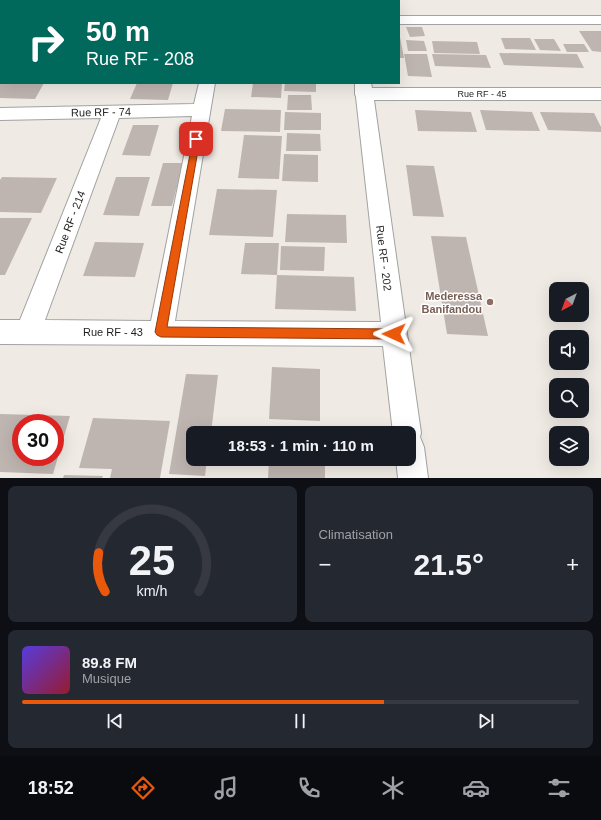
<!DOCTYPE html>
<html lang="fr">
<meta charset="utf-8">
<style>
body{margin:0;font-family:Arial,sans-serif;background:#242831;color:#f1f3f6;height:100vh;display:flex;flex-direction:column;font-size:15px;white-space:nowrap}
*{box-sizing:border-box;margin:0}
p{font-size:13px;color:#9ea1a6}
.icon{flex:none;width:22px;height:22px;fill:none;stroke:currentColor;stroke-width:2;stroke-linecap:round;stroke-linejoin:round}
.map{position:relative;height:478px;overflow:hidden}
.details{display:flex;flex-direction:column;gap:8px;padding:8px;background:#0d0f14;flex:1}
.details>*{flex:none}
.hud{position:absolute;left:0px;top:0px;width:400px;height:84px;box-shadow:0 4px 16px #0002;background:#00695c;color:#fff;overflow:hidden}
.needle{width:26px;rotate:221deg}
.tools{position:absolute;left:549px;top:282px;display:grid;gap:8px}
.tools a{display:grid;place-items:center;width:40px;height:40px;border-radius:8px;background:#171b24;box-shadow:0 4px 16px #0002;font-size:20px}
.speed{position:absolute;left:12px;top:414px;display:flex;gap:8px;font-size:20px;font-weight:700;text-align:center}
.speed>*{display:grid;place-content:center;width:52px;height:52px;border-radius:50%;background:#171b24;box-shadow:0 4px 16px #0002;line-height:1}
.speed .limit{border:6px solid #d22;background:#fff;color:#111}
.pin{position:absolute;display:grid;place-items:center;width:34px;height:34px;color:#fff;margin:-17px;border-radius:8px;box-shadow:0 2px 6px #0006}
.me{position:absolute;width:44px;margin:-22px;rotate:271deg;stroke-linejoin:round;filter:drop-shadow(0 0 3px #0008)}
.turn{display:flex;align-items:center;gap:14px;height:84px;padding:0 20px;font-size:18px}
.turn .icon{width:52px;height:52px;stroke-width:2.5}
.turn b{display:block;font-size:28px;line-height:34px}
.big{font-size:30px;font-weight:700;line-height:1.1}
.details .card{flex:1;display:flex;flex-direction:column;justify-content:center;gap:6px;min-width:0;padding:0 14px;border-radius:8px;background:#242831}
.details .dial{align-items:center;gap:0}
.dial svg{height:104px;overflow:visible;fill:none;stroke:#363941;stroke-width:7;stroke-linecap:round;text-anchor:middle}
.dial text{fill:#f1f3f6;stroke:none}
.song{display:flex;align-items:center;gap:12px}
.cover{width:48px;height:48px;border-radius:6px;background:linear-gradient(135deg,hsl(250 70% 55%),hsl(350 70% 35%))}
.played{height:4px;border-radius:2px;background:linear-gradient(90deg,#ea580c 65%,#363941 65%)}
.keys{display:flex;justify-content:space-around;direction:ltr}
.heat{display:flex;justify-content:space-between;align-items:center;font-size:22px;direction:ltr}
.details .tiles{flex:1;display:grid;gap:8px;grid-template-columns:1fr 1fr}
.card:last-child{grid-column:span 2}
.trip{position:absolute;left:186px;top:426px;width:230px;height:40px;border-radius:8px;background:#171b24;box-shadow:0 4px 16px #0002;font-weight:700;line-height:40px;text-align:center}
.tabs{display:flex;height:64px;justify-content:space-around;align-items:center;background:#090b0e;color:#9ea1a6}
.tabs .icon{width:28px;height:28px}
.tabs .selected{color:#ea580c}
.tabs b{font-size:18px;color:#f1f3f6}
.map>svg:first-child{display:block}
</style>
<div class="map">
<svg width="601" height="478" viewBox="0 0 601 478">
<rect width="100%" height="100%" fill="#efeae4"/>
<!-- building -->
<g fill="#bfb5b0" fill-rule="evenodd">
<path d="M406 27H422L425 36 410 37Z"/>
<path d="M579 31H601V52L592 51Z"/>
<path d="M399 37H400L404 58H399Z"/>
<path d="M501 38H530L536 50 505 49Z"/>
<path d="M534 39H554L561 51 540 50Z"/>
<path d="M406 40 424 41 427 51H408Z"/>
<path d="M432 41 477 42 480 54 434 53Z"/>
<path d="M563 44H584L589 52H567Z"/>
<path d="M499 53 577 54 584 68 504 65Z"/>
<path d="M404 54H427L432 77 408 76Z"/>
<path d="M432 54 486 55 491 68 435 66Z"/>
<path d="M0 83H44L35 99 0 98Z"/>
<path d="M137 83H173L168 100 130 99Z"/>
<path d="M253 83H282L281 98 251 97Z"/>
<path d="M285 83H316V92L284 91Z"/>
<path d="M288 95H311L312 110H287Z"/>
<path d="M225 109 281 110 280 132 221 131Z"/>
<path d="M415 110 471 112 477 132 418 131Z"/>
<path d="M480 110 532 112 540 131 486 130Z"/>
<path d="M285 112 321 113V130H284Z"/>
<path d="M540 112 594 113 601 127V132L548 130Z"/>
<path d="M133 125H159L150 156 122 155Z"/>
<path d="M287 133 320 134 321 151H286Z"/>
<path d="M244 135 282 136 279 179 238 178Z"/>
<path d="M284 154 318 155V182L282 181Z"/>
<path d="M163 163H183L172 206H151Z"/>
<path d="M406 165 434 166 444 217 413 216Z"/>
<path d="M2 177 57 178 41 213 0 212V180Z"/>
<path d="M116 177H150L139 216 103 215Z"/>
<path d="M217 189 277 190 273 237 209 235Z"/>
<path d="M287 214 346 215 347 243 285 242Z"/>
<path d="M0 218H32L5 275H0Z"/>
<path d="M431 236 466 237 488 336 447 334Z"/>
<path d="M95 242 144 243 135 277 83 276Z"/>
<path d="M245 243H279L277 275 241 274Z"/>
<path d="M281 246 325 247 324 271 280 270Z"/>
<path d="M277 275 354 277 356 311 275 309Z"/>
<path d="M272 367 320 369V421L269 419Z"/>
<path d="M186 374 218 375 211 433H193V459H207L205 476 169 474Z"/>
<path d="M0 414 70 416 53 474 0 472ZM21 423H55V457H21Z"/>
<path d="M93 418 170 421 160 478H110L112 469 79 468Z"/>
<path d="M271 429 325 430V433H271Z"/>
<path d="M269 459H325V478H268Z"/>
<path d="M64 475 103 476 102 478H63Z"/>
</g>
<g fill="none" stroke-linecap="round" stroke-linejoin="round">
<!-- minor casing -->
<g stroke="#a2a2a2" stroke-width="2">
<g id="minor">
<rect x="348" y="0" width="14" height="1"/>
<rect x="0" y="12" width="1" height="8"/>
<rect x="399" y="16" width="202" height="8"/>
<path d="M199 83H215L175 321 381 322 356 97 355 94V83H371L372 88H601V100H374L421 433 420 437 424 447 428 478H398L396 459H409V433H393L383 346 0 344V320H20L101 118 0 120V108L194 104ZM192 116 151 321 45 320 119 118Z"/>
</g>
</g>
<!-- minor -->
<use href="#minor" fill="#fff" fill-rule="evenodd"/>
</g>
<!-- route -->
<path fill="#ea580c" stroke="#983908" d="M196 136 200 139 167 327 394 329 397 331 399 334 397 338 394 339 161 337 157 335 155 332 193 139Z"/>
<!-- markers -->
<circle fill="#8d6e63" stroke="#fff" stroke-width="1.5" cx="490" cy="302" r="4"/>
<g text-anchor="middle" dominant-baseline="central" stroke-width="3" stroke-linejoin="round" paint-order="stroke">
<!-- far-street labels -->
<g font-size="9" fill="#1e1e1e" stroke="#fff">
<text x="482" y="94">Rue RF - 45</text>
</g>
<!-- street labels -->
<g font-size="11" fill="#1e1e1e" stroke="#fff">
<text transform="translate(101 112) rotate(-1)">Rue RF - 74</text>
<text transform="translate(70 222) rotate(-69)">Rue RF - 214</text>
<text transform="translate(384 258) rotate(83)">Rue RF - 202</text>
<text x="113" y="332">Rue RF - 43</text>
</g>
<!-- education labels -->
<g font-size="11" font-weight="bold" fill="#785e54" stroke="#fff" text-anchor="end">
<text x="482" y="296">Mederessa<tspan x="482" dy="13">Banifandou</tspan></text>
</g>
</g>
</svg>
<div class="tools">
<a><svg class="needle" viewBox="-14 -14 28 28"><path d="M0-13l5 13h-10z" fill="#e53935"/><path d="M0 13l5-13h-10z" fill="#9ea1a6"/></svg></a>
<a><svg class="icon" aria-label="sound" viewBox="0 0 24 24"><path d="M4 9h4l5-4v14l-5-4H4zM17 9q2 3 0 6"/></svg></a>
<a><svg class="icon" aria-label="search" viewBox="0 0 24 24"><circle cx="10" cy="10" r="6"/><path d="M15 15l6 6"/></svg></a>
<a><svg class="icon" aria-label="layers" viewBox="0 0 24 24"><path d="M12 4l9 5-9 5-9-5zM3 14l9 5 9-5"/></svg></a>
</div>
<div class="speed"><div class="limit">30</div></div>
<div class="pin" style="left:196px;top:139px;background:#d93025"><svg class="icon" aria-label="arrive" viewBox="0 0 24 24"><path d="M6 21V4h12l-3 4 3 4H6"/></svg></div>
<svg class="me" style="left:394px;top:334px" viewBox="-20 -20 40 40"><path d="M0-17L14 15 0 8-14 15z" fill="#ea580c" stroke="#fff" stroke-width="4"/></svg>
<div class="trip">18:53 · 1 min · 110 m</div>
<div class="hud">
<div class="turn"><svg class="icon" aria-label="right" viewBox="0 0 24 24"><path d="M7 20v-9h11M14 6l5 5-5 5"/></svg><div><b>50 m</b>Rue RF - 208</div></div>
</div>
</div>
<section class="details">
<div class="tiles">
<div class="card dial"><svg viewBox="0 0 100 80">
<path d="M14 69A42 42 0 1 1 86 69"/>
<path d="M14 69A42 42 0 0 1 9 39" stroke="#ea580c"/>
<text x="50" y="56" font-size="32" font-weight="700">25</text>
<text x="50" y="72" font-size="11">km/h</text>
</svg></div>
<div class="card"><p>Climatisation</p>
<div class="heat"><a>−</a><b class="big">21.5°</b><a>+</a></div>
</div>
<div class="card">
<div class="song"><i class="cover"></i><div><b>89.8 FM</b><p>Musique</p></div></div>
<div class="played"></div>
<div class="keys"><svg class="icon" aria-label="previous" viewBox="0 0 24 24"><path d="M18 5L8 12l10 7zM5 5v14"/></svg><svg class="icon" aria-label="pause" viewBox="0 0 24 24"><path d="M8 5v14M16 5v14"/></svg><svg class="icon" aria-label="next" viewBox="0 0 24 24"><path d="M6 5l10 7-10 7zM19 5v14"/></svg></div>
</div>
</div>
</section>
<nav class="tabs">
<b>18:52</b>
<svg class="icon selected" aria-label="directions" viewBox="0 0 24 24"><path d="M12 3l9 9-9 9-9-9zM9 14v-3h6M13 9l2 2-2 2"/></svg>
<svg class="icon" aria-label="music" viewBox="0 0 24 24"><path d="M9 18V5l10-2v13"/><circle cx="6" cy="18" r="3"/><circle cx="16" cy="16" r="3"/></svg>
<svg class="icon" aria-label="phone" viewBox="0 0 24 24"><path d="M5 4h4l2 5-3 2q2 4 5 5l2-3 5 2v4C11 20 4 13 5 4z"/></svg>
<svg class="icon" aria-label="climate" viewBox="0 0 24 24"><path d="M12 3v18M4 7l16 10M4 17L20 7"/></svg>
<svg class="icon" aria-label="car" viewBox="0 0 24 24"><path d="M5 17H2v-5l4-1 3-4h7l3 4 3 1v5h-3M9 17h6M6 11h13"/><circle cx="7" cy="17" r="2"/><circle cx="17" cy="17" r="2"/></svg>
<svg class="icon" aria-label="filters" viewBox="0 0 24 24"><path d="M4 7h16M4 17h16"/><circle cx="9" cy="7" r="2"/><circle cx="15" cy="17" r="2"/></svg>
</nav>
